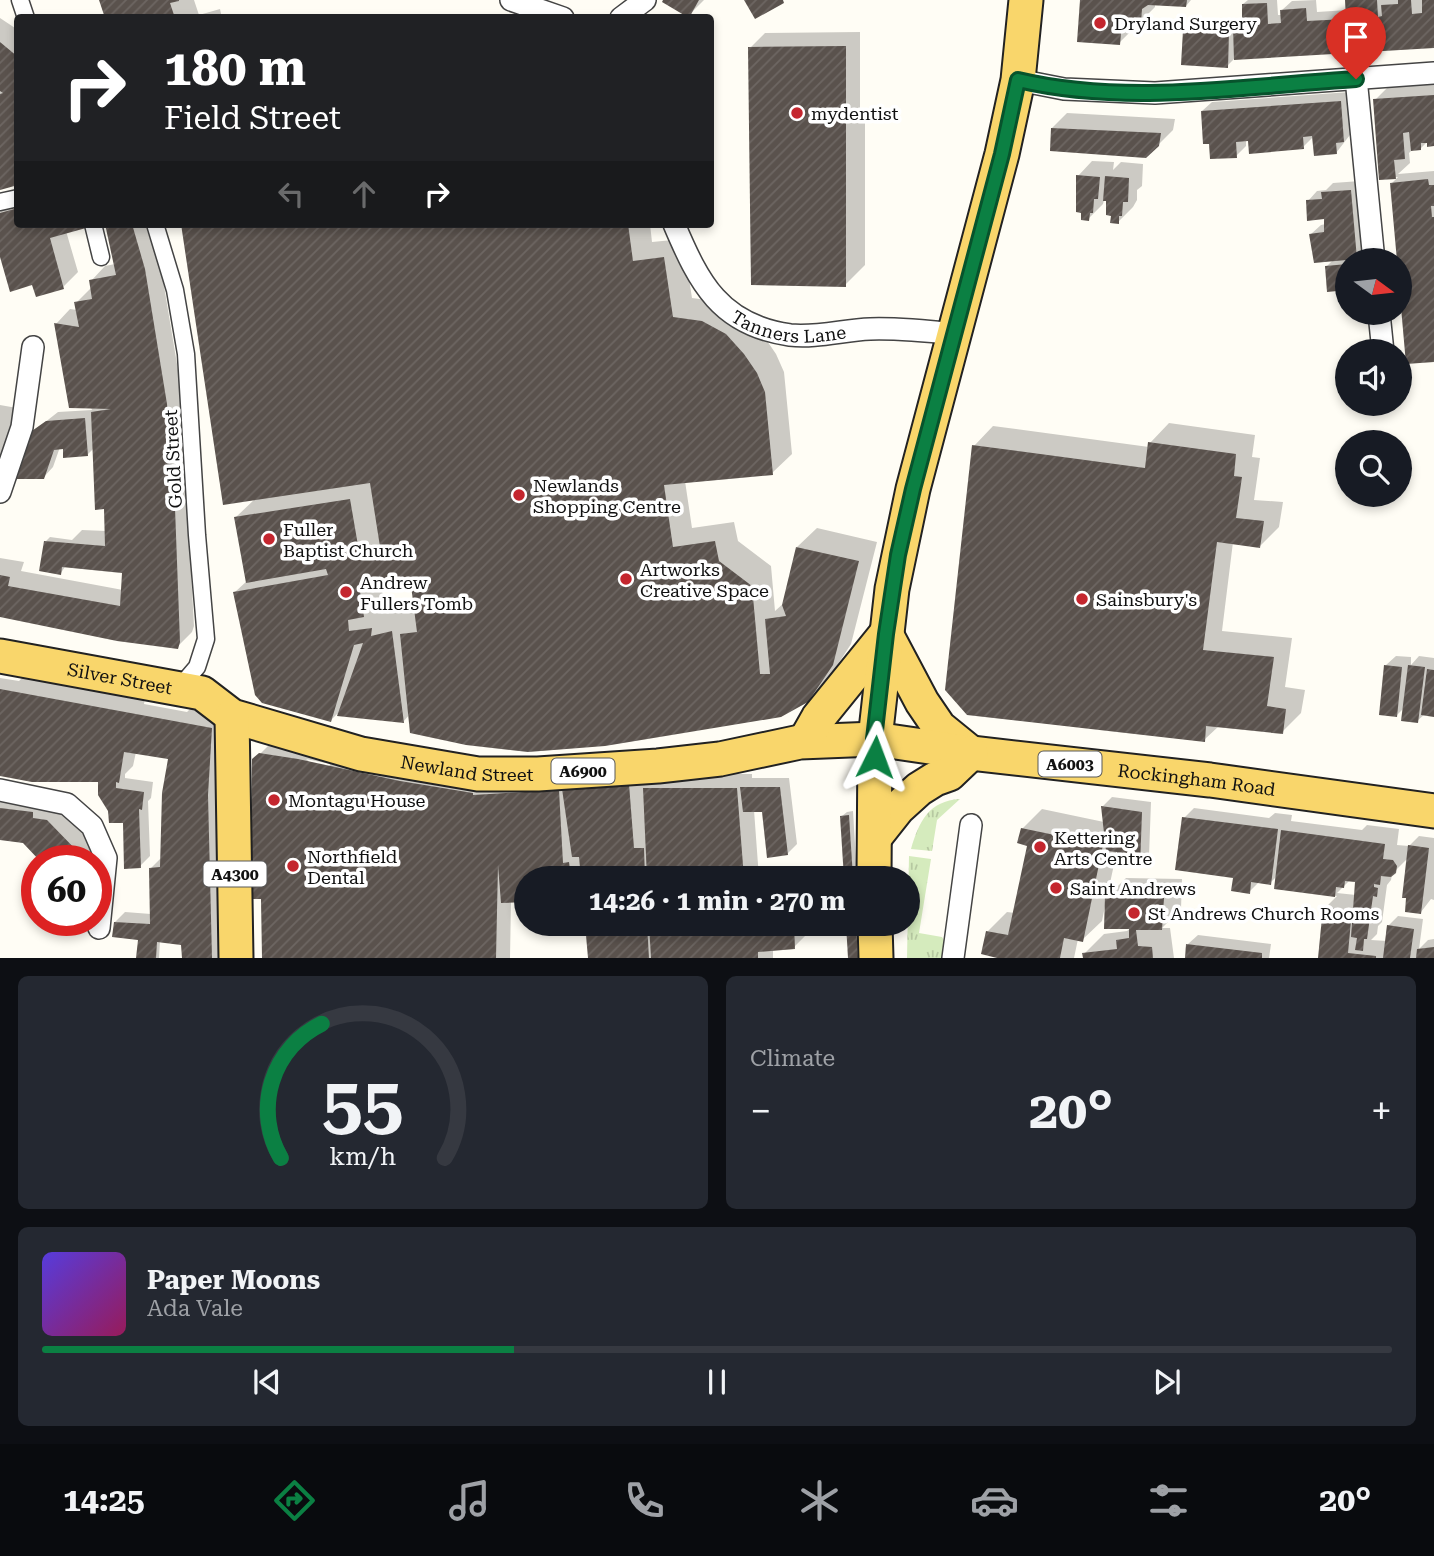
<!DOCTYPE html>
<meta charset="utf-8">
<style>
body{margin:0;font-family:"Roboto Serif",serif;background:#242831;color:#f1f3f6;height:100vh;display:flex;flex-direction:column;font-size:26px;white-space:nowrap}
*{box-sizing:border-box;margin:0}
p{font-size:23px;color:#9ea1a6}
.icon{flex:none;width:38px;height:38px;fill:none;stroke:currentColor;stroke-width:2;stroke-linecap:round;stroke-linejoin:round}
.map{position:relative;height:958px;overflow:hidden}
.drawer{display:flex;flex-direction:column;gap:18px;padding:18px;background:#0d0f14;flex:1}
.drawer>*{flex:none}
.hud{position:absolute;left:14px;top:14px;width:700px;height:214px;border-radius:7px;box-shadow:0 4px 10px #0003;background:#202124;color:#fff;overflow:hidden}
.needle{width:46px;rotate:105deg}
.fabs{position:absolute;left:1335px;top:248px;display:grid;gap:14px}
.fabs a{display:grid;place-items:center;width:77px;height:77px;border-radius:50%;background:#171b24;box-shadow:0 4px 10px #0003;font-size:35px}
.speed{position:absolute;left:21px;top:845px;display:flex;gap:14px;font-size:35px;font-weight:700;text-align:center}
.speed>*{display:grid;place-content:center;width:91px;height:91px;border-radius:50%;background:#171b24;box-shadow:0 4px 10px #0003;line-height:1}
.speed .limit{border:10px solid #d22;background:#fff;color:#111}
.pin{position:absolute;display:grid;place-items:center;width:60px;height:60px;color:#fff;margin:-72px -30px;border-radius:50% 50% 50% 0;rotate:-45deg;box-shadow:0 0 7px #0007}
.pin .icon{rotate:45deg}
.me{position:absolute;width:77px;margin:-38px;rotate:3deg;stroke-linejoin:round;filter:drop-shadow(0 0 5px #0008)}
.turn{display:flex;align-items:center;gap:24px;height:147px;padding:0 35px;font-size:32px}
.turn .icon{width:91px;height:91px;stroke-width:2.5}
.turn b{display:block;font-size:49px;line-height:60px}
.lanes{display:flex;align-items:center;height:66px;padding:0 35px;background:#0003;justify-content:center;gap:35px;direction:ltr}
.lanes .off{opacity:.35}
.big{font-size:52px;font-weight:700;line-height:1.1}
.drawer .card{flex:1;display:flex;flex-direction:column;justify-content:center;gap:10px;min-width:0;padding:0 24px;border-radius:10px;background:#242831}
.drawer .dial{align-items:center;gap:0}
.dial svg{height:182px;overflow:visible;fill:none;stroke:#363941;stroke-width:7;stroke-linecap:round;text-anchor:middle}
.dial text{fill:#f1f3f6;stroke:none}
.song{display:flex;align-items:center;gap:21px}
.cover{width:84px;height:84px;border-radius:10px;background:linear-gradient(135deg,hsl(250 70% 55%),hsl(330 70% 35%))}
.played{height:7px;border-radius:4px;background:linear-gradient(90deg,#0b8043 35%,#363941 35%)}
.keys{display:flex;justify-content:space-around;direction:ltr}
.heat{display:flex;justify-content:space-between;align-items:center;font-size:38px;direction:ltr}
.drawer .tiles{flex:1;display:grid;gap:18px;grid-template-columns:1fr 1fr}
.card:last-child{grid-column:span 2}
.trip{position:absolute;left:514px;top:866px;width:406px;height:70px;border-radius:35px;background:#171b24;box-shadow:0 4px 10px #0003;font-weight:700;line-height:70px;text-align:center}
.tabs{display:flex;height:112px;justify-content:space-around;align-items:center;background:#090b0e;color:#9ea1a6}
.tabs .icon{width:49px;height:49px}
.tabs .active{color:#0b8043}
.tabs b{font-size:32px;color:#f1f3f6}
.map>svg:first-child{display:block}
</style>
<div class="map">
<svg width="1434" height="958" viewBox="0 0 1434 958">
<defs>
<pattern id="grass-tufts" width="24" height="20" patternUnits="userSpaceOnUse" patternTransform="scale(1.75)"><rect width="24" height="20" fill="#d5ebbd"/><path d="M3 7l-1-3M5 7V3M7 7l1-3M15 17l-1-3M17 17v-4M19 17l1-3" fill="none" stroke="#b6c8a1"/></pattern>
<pattern id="building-hatch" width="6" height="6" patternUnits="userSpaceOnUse" patternTransform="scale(1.75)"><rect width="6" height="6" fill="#5a524d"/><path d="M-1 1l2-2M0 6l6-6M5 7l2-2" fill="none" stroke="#6d6662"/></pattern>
</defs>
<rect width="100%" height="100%" fill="#fffdf5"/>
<!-- grass -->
<g fill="url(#grass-tufts)">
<path d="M960 799 937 820 932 851 911 849C919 821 929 801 960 799Z"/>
<path d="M909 856 931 859 919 933 942 937 946 944 945 958H907Z"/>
</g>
<!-- shadow -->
<g fill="#0003" fill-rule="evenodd">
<path d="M101 0H194L199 15 220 9 222 18H106Z"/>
<path d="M665 0H704L688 16Z"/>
<path d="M1082 0H1191L1186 6 1155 4V7L1140 22 1135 21 1134 28 1119 43Z"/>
<path d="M1248 0H1277L1278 15H1282V10L1292 1 1316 0 1317 12 1348 10 1347 0H1434V46L1234 59 1227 66 1184 31 1194 21 1238 23 1244 18 1243 4Z"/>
<path d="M0 18 18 30V183L0 188Z"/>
<path d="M860 32V119H865V265L845 285 750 48 765 33Z"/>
<path d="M1434 82V145L1429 140 1420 149H1413L1409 153 1410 163 1398 174 1434 171V360L1400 277 1391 184 1398 177 1381 178 1375 100 1390 85Z"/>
<path d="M1350 92 1353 131 1336 153 1314 136 1303 147 1246 139V146L1236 156 1211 142 1202 111 1212 102Z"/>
<path d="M1067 113 1175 119 1173 130 1158 145 1052 128Z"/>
<path d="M1092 161 1114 162 1113 170 1121 162 1143 164 1142 186 1137 190V200L1133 207 1118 222 1108 199 1104 200 1103 204 1088 219 1078 176Z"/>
<path d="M1360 181 1366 247 1358 255 1367 254V261H1348V288L1327 266 1334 259 1311 234 1321 225 1326 224 1325 217 1308 201 1317 191 1326 190 1333 183Z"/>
<path d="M18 198V224H87L66 231 78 272 63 287 0 251V203Z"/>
<path d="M106 224H145L150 239 156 238 181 388 194 626 192 632 177 647 0 616V558L24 562 21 571 123 590V572L66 565 61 573 45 542 50 537 72 540 82 530 106 531V507L94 448 87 455 64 446 60 447 53 467 43 478 30 434 58 412 92 410 56 324 70 309 77 310 76 303 92 287 91 281 105 266 115 264Z"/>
<path d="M183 224H650L652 242 683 239 692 298 722 302 763 335 776 354 784 372 792 454 772 473 685 481 692 528 734 522 738 541 771 566 775 611 785 602 797 547 817 528 877 542 851 644 827 681 807 701 410 714 403 722 337 714 331 720 235 592 248 580 236 517 256 498ZM412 576 415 606 397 610 398 602 373 605 383 596 380 580Z"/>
<path d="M0 405 17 408 0 484Z"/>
<path d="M1169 423 1255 435 1252 457 1260 458 1254 500 1283 502 1279 527 1260 546 1233 542 1222 631 1292 638 1285 687 1305 690 1301 713 1282 732 1219 726 1204 740 974 446 993 426 1149 447 1150 443Z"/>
<path d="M1396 656 1411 657V665L1419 656 1434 658V715L1425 714 1417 721 1404 708 1396 716 1386 665Z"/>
<path d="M24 676 145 698 144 704 187 712 192 707 226 713 228 958H183L182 943 160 941 159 958H138L140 939 115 922 125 912 151 914V868L162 857 171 754 136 752 133 766 125 774V778L153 782 151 798 148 801 150 856 140 866 124 821 110 810 99 781 0 774V678L19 681Z"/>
<path d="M275 739 416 767 648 766 649 784 659 774H752V778H789L797 844 787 854 764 810H754L759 878H527L511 901 510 958H264L254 760ZM306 759 330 764 329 767 311 763Z"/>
<path d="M0 792 62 806 94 839 91 861H43L24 842 0 839Z"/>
<path d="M1112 797 1151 802 1149 856 1140 865 1118 846 1107 897 1126 878 1182 879 1181 909 1162 928H1170L1174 958H1084V954L1104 934 1127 931 1131 928 1105 906 1102 921 1082 940 1078 939 1074 958H1005L988 931 1007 912 1015 913 1030 844 1022 829 1042 809 1104 822 1102 807Z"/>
<path d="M1194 808 1269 818 1275 813 1292 815 1291 821 1362 830 1367 825 1399 829 1397 845 1409 846 1419 836 1434 838V900L1431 899 1421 912 1408 858 1392 874 1391 880 1387 885 1382 922 1378 926 1377 934 1371 940 1387 941 1388 926 1398 916 1423 919 1419 949 1428 940 1434 939V958H1320L1325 908 1337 896 1276 888 1277 876 1270 883 1260 881 1249 892 1184 818ZM1350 880H1357L1356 895 1337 893Z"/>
<path d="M853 811 857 878H846L842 816 847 812Z"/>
<path d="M587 924H809V932L794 947 773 949V958H590Z"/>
<path d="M848 924H860L862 958H850Z"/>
<path d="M1198 935 1271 944 1269 958H1186L1188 944Z"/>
</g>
<!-- building -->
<g fill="url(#building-hatch)">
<path d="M99 0H179V1L170 3 175 18H105Z"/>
<path d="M663 0H699L689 18 662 2Z"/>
<path d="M744 0H783L784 3 755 19Z"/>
<path d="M1080 0H1187L1186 7 1148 5 1142 9 1141 23 1122 22 1120 45 1077 42Z"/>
<path d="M1345 0H1377L1378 17 1382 16 1381 5 1398 4V0H1411L1412 14 1422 13V0H1434V48L1234 60 1233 26H1242V4L1267 3 1268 24 1281 23 1280 10 1306 8 1307 21 1346 19Z"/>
<path d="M1183 30 1229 32 1228 68 1181 65Z"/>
<path d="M0 42 18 57V185L0 190V94L3 93 0 91Z"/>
<path d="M846 46V287L751 285 748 47Z"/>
<path d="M1434 95V146L1427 147V143H1421V150L1411 151 1409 132 1403 133 1405 159 1394 160 1396 179 1379 180 1373 99Z"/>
<path d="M1341 101 1344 142 1336 143 1337 154 1314 156 1312 136 1303 137 1304 149 1249 154 1248 141 1236 142 1237 158 1210 159 1209 144H1203L1201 111Z"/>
<path d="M1051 128 1161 133 1159 146 1146 158 1050 151Z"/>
<path d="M1076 175 1100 177 1098 199H1094L1093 213H1090L1089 221 1081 220V213L1076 212Z"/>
<path d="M1105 176 1129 178 1128 202H1123L1122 216H1119V224L1110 223 1111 216 1106 215V201H1103Z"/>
<path d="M1428 179 1429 185H1434V206H1431L1432 217H1434V362L1406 364 1400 296V261H1397L1390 183Z"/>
<path d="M1351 190 1357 259 1314 263 1309 234 1324 232V219L1307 221 1306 200 1322 199 1321 192Z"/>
<path d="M18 208V224H85L86 228 50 238 64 289 36 297 32 285 10 292 0 257V213Z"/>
<path d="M105 224H132L145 269 167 404 175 508 180 642 178 649 117 641 0 617V575L10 577 8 586 120 606 122 573 62 567 61 575 39 571 44 541 105 546 104 509 95 510 91 412 111 409 69 408 54 323 79 327 74 302 92 299 89 280 116 275Z"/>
<path d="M181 224H628L633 261 664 257 673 317 702 321 726 334 744 354 757 373 765 392 773 475 664 485 673 547 715 541 719 561 752 586 760 674H770L765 619 786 616 782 605 796 547 859 561 833 665 808 702 781 717 605 746 528 752 466 745 410 733 400 634 417 632 410 578 359 585 364 617 348 620 349 631 372 628 371 636 392 631 404 723 337 716 363 643 354 645 331 722 262 703 255 695 233 592 328 575 326 569 246 583 234 517 350 499 360 557 381 553 370 483 223 505Z"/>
<path d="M1348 264V290L1327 292 1325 266Z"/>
<path d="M85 418 88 456 63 458V449L54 450 44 479H13L29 433 46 421Z"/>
<path d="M1148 442 1236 454 1234 476 1242 477 1236 518 1264 521 1260 548 1217 542 1203 650 1274 657 1267 706 1286 709 1283 734 1206 726 1205 742 967 715 945 690 972 445 1145 468Z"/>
<path d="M1384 665 1402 667 1397 717 1379 715Z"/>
<path d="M1408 665 1425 667 1418 723 1401 721Z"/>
<path d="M1427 669 1434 670V717L1421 715Z"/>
<path d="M0 689 212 728 208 795 212 958H182L181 945 157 942 156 958H136L138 940 112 937 114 922 150 924 149 868 160 867 162 793 168 759 124 752 119 783 116 782V788L144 792 142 810 139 809 141 868 124 869 123 823H109L108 811 98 795V782H32L0 776Z"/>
<path d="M259 753 298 759 400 781 473 793V795L559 790 563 863 569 862 571 878H527V902L501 903 498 865 496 958H262L261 899H253L251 848 252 759Z"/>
<path d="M629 784 634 848H644L645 878H581L579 857H572L562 789Z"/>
<path d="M740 787H780L788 855 767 858 762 812H743Z"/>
<path d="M643 788H737L744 878H647Z"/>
<path d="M1101 806 1142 812 1140 867 1118 866 1117 852 1106 851Z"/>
<path d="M0 808 33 812V818L47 820 80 854 79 861H40L23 843 0 840Z"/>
<path d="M849 815 853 878H844L840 816Z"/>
<path d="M1182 817 1278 829 1271 885 1251 882 1250 894 1231 891 1233 878 1175 870Z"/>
<path d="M1021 828 1103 845 1083 942 1064 938 1060 958H997L981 954 986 931 1008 935 1027 846 1017 843Z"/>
<path d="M1281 830 1385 844 1383 859 1393 860 1397 866 1396 873 1391 877 1381 876 1380 885 1374 884V887L1378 888 1377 897 1373 896 1367 939H1364L1363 951 1355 950 1357 938 1351 937 1355 882 1345 881 1344 888 1336 887 1335 897 1274 889Z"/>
<path d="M1408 845 1429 848 1421 914 1405 912 1406 898H1402Z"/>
<path d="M1105 896 1164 898 1162 930H1136L1138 946 1152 947 1153 958H1083L1082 953 1117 949 1116 940 1129 938V929H1104Z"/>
<path d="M1323 907 1352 910 1348 953 1376 956V958H1318Z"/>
<path d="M37 920H72L70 929 37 925Z"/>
<path d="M585 924H647L649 958H588Z"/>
<path d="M649 924H794L795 949 758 952V958H651Z"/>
<path d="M846 924H856L858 958H848Z"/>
<path d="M1387 925 1414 929 1410 958H1383Z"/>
<path d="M1186 944 1262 953V958H1185Z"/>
<path d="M1434 947V958H1416L1417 949Z"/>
</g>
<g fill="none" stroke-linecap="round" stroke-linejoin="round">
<!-- pedestrian casing -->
<g stroke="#444" stroke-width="19">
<g id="pedestrian">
<path d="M20 0 26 18"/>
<path d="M0 202 18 198"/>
<path d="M93 224 101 257"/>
<path d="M155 224 175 290 186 354 197 535 206 639 197 667 179 688"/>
</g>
</g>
<!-- minor casing -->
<g stroke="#444" stroke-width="24">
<g id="minor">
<path d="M511 0 563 18"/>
<path d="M621 18 645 0"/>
<path d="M1356 78 1374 261"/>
<path d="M1018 80 1064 89 1155 93 1434 73"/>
<path id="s1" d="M674 224C699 283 720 325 790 335 816 338 844 330 870 329 898 328 927 331 955 334"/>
<path d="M1379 313 1383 352"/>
<path d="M0 492 22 427 33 347"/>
<path d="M0 790 67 804 92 826 106 858 99 928"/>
<path d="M953 958 971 825"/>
</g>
</g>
<!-- primary casing -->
<g stroke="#222" stroke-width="37">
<g id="primary">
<path d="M886 634 922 702 939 727 971 753"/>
<path id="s2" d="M0 656 202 693 232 716 361 754 478 774H538L658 766 720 759 800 742 875 739 971 753 1210 780 1434 811"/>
<path d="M232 716 236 958"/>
<path d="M805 741 818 718 886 634"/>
<path d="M875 837 898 808 919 789 935 779 949 774 971 753"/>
<path d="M874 878 875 739 892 589 913 489 1002 154 1018 80 1026 0"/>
<path d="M875 924 876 958"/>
</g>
</g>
<!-- pedestrian -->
<use href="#pedestrian" stroke="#fff" stroke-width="16"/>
<!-- minor -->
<use href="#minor" stroke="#fff" stroke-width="21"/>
<!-- primary -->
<use href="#primary" stroke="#f9d66b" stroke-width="33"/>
</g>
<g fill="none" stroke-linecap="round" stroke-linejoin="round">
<!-- route casing -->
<g stroke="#07532c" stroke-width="18">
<path id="route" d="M875 757 874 739 886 634 898 555 913 489 1002 154 1018 80C1128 106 1244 86 1356 79"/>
</g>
<!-- route -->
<use href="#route" stroke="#0b8043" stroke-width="12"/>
</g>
<!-- markers -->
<g fill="#c4262e" stroke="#fff" stroke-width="2.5">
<circle cx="1100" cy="23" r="7"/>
<circle cx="797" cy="113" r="7"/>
<circle cx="519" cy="495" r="7"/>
<circle cx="269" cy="539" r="7"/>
<circle cx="626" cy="579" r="7"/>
<circle cx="346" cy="592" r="7"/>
<circle cx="1082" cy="599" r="7"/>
<circle cx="274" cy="800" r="7"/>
<circle cx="1040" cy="847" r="7"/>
<circle cx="293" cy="866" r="7"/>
<circle cx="1056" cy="888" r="7"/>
<circle cx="1134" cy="913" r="7"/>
</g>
<g text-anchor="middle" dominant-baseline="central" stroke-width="7" stroke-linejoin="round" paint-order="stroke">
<!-- shield labels -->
<g fill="#fff" stroke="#585858" stroke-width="2">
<rect x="1038.5" y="751.5" width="63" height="25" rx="5"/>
<rect x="551.5" y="758.5" width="63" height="25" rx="5"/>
<rect x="203.5" y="861.5" width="63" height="25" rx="5"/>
</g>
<g font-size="16" font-weight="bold" fill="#111">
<text x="1070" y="764">A6003</text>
<text x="583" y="771">A6900</text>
<text x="235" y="874">A4300</text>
</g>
<!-- poi labels -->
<g font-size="18" fill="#111" stroke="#fff" text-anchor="start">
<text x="1114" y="23">Dryland Surgery</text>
<text x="811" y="113">mydentist</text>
<text x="533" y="485">Newlands<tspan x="533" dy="21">Shopping Centre</tspan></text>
<text x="283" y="529">Fuller<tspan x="283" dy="21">Baptist Church</tspan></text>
<text x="640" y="569">Artworks<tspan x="640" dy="21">Creative Space</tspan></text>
<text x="360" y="582">Andrew<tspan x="360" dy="21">Fullers Tomb</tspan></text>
<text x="1096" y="599">Sainsbury's</text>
<text x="288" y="800">Montagu House</text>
<text x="1054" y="837">Kettering<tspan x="1054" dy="21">Arts Centre</tspan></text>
<text x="307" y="856">Northfield<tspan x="307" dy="21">Dental</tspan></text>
<text x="1070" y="888">Saint Andrews</text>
<text x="1148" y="913">St Andrews Church Rooms</text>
</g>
<!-- street labels -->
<g font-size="18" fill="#111" stroke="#fff">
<text stroke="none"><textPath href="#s1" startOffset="168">Tanners Lane</textPath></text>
<text transform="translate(173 459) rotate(-93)">Gold Street</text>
<text stroke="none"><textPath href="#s2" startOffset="122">Silver Street</textPath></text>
<text stroke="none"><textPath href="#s2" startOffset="485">Newland Street</textPath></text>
<text stroke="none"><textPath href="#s2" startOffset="1220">Rockingham Road</textPath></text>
</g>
</g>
</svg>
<div class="fabs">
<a><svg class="needle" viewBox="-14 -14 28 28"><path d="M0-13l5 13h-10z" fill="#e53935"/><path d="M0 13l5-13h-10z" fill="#9ea1a6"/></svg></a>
<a><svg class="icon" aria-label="sound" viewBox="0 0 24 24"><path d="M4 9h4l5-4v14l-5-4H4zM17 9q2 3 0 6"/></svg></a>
<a><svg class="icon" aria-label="search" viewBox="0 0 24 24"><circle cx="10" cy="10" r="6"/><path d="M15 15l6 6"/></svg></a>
</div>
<div class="speed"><div class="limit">60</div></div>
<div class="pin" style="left:1356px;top:79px;background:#d93025"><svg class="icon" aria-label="arrive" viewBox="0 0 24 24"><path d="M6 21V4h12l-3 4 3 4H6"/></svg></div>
<svg class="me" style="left:875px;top:757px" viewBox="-20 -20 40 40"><path d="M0-17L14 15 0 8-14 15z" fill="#0b8043" stroke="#fff" stroke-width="4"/></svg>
<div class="trip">14:26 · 1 min · 270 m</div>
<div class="hud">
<div class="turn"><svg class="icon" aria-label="right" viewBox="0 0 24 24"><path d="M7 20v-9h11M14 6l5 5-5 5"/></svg><div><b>180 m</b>Field Street</div></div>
<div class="lanes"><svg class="icon off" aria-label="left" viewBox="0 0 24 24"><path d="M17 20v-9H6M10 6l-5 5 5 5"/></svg><svg class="icon off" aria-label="ahead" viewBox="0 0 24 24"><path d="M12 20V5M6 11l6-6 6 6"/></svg><svg class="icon" aria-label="right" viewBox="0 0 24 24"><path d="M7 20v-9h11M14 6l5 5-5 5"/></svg></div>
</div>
</div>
<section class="drawer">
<div class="tiles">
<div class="card dial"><svg viewBox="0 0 100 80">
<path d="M14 69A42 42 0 1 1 86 69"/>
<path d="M14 69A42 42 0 0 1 32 10" stroke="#0b8043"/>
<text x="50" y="56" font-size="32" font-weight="700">55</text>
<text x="50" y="72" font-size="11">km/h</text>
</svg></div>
<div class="card"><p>Climate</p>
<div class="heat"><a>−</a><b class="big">20°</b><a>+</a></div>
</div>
<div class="card">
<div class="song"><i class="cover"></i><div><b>Paper Moons</b><p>Ada Vale</p></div></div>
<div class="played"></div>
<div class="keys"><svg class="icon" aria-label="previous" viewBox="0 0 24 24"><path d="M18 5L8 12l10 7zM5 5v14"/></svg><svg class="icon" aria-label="pause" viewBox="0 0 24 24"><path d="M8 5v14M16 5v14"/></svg><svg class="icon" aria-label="next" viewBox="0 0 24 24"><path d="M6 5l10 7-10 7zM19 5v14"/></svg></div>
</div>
</div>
</section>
<nav class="tabs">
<b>14:25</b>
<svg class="icon active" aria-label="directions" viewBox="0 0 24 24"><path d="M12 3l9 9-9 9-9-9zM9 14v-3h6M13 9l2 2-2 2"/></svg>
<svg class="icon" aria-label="music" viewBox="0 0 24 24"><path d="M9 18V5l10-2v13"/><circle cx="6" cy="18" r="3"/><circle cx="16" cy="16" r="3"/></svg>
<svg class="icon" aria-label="phone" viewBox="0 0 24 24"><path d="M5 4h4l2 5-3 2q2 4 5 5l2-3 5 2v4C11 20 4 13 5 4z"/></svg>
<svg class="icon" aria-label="climate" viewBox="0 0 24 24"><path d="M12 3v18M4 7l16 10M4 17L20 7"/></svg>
<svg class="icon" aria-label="car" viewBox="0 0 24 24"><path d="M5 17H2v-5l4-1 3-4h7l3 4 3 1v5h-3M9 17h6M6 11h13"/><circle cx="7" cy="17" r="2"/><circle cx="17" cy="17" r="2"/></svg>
<svg class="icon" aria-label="filters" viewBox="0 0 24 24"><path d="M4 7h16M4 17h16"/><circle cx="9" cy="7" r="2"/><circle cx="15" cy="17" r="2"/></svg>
<b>20°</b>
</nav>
